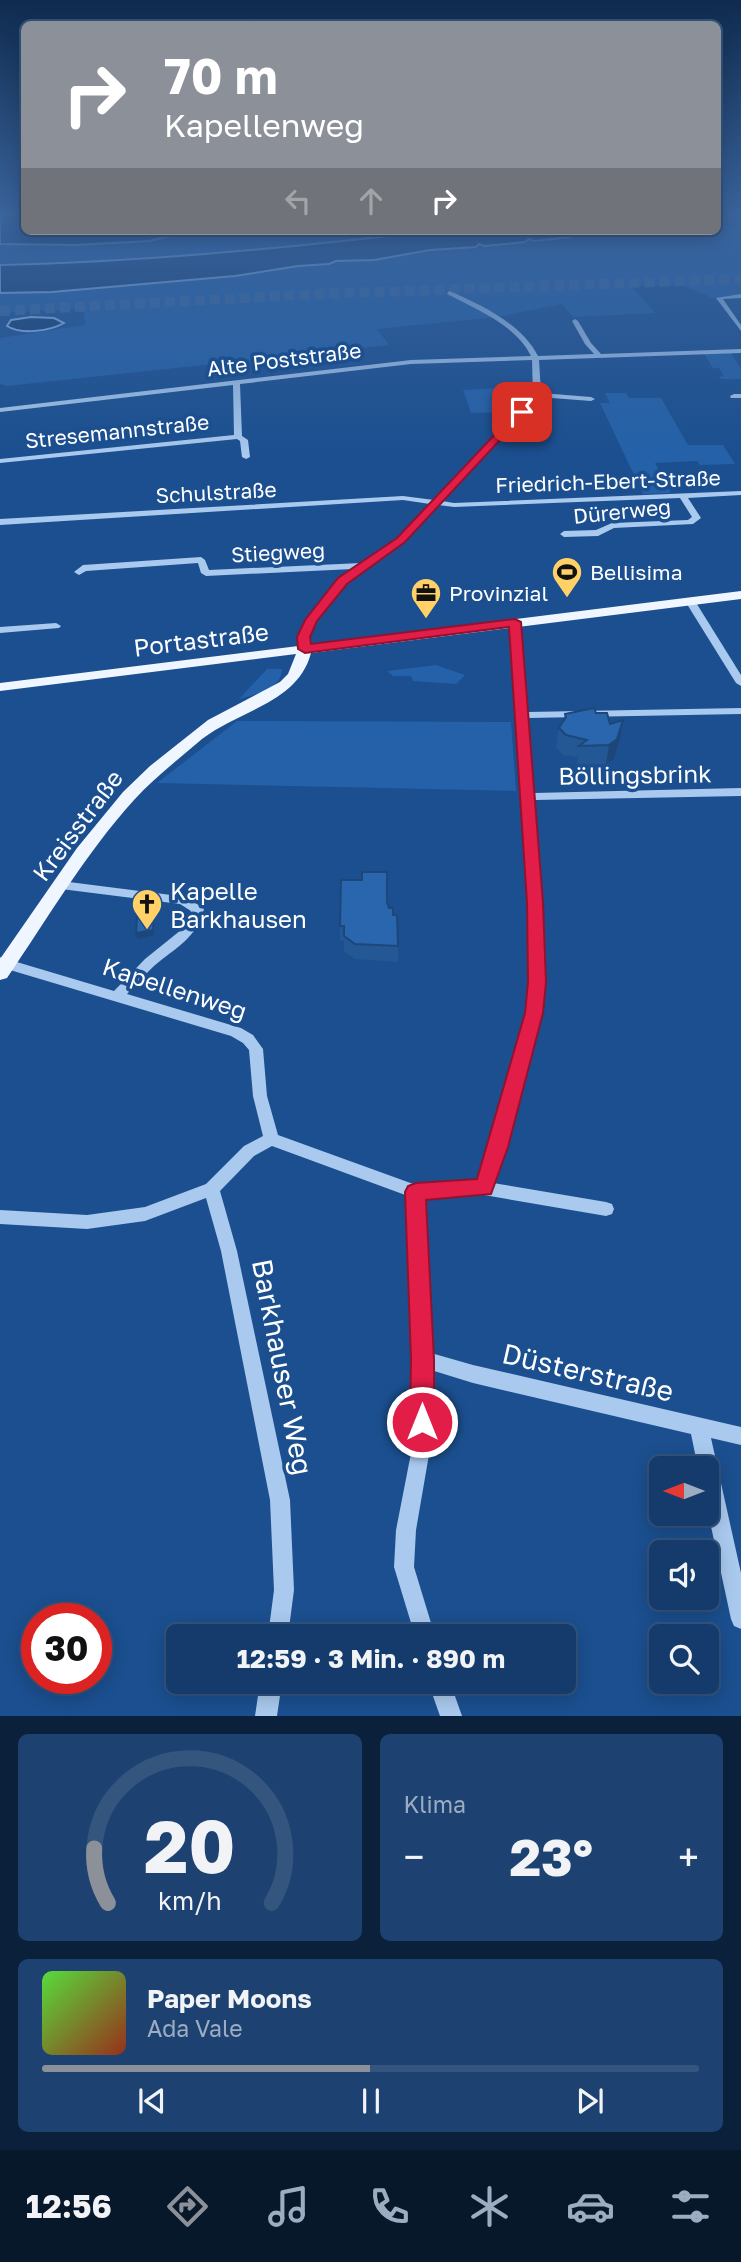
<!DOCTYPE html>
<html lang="de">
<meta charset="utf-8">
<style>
body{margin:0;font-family:"Golos Text",sans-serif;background:#1d4271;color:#f1f3f6;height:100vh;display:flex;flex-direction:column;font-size:26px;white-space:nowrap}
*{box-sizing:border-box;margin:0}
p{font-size:23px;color:#9dadc1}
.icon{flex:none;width:38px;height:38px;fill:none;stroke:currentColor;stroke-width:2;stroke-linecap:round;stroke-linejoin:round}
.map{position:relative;height:1716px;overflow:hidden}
.sheet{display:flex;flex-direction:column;gap:18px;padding:18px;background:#0b203b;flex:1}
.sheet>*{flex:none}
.guide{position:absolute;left:21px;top:21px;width:700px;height:214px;border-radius:10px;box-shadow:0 4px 18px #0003,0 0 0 2px #33557e;background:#8c9099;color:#fff;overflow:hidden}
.needle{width:46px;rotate:270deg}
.tools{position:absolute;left:649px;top:1456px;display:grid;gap:14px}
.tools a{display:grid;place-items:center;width:70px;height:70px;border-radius:10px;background:#143b6b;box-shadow:0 4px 18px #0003,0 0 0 2px #33557e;font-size:35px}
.speed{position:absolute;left:21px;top:1603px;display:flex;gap:14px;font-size:35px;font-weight:700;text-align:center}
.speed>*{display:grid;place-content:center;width:91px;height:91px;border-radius:50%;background:#143b6b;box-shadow:0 4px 18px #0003,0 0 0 2px #33557e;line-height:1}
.speed .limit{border:10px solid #d22;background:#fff;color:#111}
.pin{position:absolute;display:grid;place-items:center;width:60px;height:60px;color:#fff;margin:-30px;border-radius:14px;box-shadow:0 4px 10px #0006}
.me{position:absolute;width:77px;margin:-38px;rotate:0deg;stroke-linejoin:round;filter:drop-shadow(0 0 5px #0008)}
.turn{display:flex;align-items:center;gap:24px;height:147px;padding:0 28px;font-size:32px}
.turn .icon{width:91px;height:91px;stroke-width:2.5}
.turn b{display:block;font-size:49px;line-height:60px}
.lanes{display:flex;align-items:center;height:66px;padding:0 28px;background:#0003;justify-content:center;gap:35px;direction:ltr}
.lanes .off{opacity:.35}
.big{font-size:52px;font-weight:700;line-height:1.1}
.sheet .tile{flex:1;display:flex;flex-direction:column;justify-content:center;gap:10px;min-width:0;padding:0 24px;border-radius:10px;background:#1d4271}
.sheet .dial{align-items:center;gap:0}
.dial svg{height:182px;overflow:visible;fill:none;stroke:#33557e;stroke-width:7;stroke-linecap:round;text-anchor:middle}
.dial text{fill:#f1f3f6;stroke:none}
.song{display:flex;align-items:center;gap:21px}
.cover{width:84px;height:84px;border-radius:10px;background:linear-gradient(135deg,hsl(110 70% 55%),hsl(10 70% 35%))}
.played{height:7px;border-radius:4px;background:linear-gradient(90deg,#8c9099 50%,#33557e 50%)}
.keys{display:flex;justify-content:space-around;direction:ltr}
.heat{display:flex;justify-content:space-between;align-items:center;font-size:38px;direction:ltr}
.sheet .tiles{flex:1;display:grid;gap:18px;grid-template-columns:1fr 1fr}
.tile:last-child{grid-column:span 2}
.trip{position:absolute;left:166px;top:1624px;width:410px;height:70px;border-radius:10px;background:#143b6b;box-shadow:0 4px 18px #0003,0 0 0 2px #33557e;font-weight:700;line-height:70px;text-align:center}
.tabs{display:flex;height:112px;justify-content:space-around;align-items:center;background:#08182b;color:#9dadc1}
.tabs .icon{width:49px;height:49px}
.tabs .active{color:#8c9099}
.tabs b{font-size:32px;color:#f1f3f6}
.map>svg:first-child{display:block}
</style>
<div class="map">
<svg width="741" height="1716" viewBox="0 0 741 1716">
<rect width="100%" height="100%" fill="#1b4f8f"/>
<!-- green -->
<g fill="#2461a8">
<path d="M718 222 722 225 741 227V297L715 299 682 285 631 286 655 313 573 317 562 304 497 317 377 329 389 345 7 386 0 384V338L85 325 84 309 0 313V293L52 292 235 276 298 266 329 264 336 261H356L359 258 367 260 430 250 475 247 479 244 485 246 524 242 529 239 534 241 573 234 619 231H718Z"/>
<path d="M192 231H432C289 248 145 262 0 265V244C65 242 129 247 192 231Z"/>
<path d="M731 353 741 369V379H720L719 377 724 376 719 368H713L704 354Z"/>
<path d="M531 386V394L515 412 471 413 463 390Z"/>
<path d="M605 393H626L629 398H661L688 445H723L735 464 700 465 697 461 655 463 671 493 643 494 600 403H610Z"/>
<path d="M436 665 465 675 456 684 413 681 411 676H393L387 671Z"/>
<path d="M267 669H282C281 690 256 694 239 699Z"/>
<path d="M237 721 511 722 516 791 157 783Z"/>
</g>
<!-- water -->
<g fill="#123a6d" stroke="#9cc4f0" stroke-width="2">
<path d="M0 215H24V231H192L149 241 76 245 0 244Z"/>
<path d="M432 231H619L586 236 573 234 571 237 534 241 529 239 525 242 485 246 479 244 476 247 430 250 374 260 336 261 329 264 298 266 235 276 52 292 0 293V265C145 262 289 248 432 231Z"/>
<path d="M31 317 54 318 64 323C50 331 21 335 7 326L11 320Z"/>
</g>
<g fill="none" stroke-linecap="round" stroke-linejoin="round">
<!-- highway-tunnel -->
<path stroke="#3d69a0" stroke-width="10" stroke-dasharray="10 5" stroke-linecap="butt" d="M0 311 319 294 741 279"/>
<!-- minor -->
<g fill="#a9c9ee" fill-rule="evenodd">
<path d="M449 291C480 304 522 324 538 356L594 354 585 344 572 321 575 319 578 321 591 343 601 354 741 349V353L539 360 541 393 591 397 595 399 591 401 539 397 442 501 454 503 741 491V495L688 498 701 518 693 524 614 528 598 536 564 537 560 534 564 531 596 530 612 523 688 520 692 517 680 498 454 507 438 505 404 542 345 583 316 621 308 637 310 649 305 652 300 649 298 637 306 620 339 579 353 569 206 576 201 573 198 563 86 571 79 575 74 572 83 565 201 557 205 560 209 570 361 563 398 538 430 504 403 500 0 525V519L403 496 434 500 533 395 532 360 411 364 240 384 242 436 248 440 250 457 246 459 242 457 240 441 237 439 0 463V459L234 435 233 385 0 412V408L411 360 531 356C516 325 476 309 447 294Z"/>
<path d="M741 294V298L723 299 741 325V331L716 298Z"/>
<path d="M734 394H741V398H731L730 396Z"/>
<path d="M690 598 695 601 741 675V686L736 683 685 601Z"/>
<path d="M515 619 520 622 527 712 741 708V714L528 718 534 793 741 788V796L535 800 544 982 532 1051 493 1183 606 1202 612 1204 614 1209 612 1214 606 1216 484 1195 424 1198 431 1353 473 1365 741 1427V1445L711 1438 741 1573V1629L734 1626 731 1619 707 1508V1468H698L691 1434 473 1383 431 1370V1443L416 1530 414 1567 435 1636H415L394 1567 396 1530 413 1443V1359L408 1196 272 1146 254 1156 220 1191 237 1251 290 1500 294 1590 288 1636H268L274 1590 270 1500 221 1251 206 1198 145 1221 87 1229 0 1224V1210L87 1215 145 1207 206 1184 244 1146 263 1136 253 1096 249 1050 243 1043 231 1036 0 967V957L114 991 145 959 181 930 191 911 180 904 61 889 55 885 57 882 61 881 187 897 204 909C197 938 175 948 154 966 144 975 136 985 127 994L241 1028 253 1035 263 1049 267 1096 278 1135 416 1185 478 1182 518 1051 530 982 523 797 510 622Z"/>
<path d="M56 623 61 626 59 628 0 633V627Z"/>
<path d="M260 1682H282L277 1716H255Z"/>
<path d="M428 1682H450L462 1716H440Z"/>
</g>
<!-- major -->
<path fill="#f0f6ff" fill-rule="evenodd" d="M741 591V599L311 653C298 703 239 710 202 739 179 759 155 777 134 800 85 854 48 918 7 978L0 980V959L77 848 123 792 150 766 208 720 280 682 288 674 296 654 0 691V683Z"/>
</g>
<!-- wall -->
<g fill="#245895">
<path d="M565 714 610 724 620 739 614 759 606 764 577 765 578 757 563 755 556 747 559 728 564 719Z"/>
<path d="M387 902 389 908 393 915 398 946V962L355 959 344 951V941H340V926Z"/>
</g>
<!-- shaded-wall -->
<g fill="#1d4779">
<path d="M623 720 620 739 614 759 606 764 609 745Z"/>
<path d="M154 915V935L137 939 136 933Z"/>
</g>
<!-- building -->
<g fill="#2a66ad" stroke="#1d4779" stroke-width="2">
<path d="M594 708 596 713H607L610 724 623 720 617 739 609 745 579 746 587 740 566 735 559 728 566 717 565 714Z"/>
<path d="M362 872H387V902L389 908H393V915H397L398 946 355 944 344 936V926H340L341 880H362Z"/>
<path d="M154 915 153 930 136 933 137 917Z"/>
</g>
<!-- sky -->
<linearGradient id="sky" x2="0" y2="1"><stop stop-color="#0f2b4f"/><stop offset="0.47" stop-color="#39639b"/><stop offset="1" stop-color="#39639b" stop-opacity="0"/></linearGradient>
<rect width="741" height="455" fill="url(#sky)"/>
<!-- route -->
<path fill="#e11d48" stroke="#92132f" stroke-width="2" d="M518 410 526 412 405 542 347 584 317 621 310 637 311 644 515 619 521 622 543 903 546 982 543 1013 508 1147 491 1194 426 1200 434 1359V1422L430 1431 422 1434 413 1431 410 1422 411 1359 405 1192 408 1186 416 1183 477 1179 525 1013 528 982 527 903 509 627 305 653 298 649 297 637 305 620 338 578 397 538Z"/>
<!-- icons -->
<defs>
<g id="stadium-pin" transform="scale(1.575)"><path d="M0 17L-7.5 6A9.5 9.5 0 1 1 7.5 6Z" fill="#ffd166" stroke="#1b4f8f"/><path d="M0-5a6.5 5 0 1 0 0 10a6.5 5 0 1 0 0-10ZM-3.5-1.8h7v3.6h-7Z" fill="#111"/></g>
<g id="office-pin" transform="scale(1.575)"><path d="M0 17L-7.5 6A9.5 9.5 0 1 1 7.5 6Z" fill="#ffd166" stroke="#1b4f8f"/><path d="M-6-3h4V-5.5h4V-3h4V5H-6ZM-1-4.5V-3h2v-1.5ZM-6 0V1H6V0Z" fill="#111"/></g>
<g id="church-pin" transform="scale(1.575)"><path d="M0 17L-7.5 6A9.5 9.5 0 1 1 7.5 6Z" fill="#ffd166" stroke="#1b4f8f"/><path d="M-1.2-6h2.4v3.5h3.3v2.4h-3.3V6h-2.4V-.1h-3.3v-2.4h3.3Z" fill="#111"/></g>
</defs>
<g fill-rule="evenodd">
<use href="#stadium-pin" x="567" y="572"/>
<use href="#office-pin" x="426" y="593"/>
<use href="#church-pin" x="147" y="904"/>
</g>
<g text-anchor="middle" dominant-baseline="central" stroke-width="7" stroke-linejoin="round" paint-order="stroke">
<!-- far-street labels -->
<g font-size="21" fill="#fff" stroke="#1b4f8f">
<text transform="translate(284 359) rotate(-7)">Alte Poststraße</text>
<text transform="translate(117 431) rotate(-6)">Stresemannstraße</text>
<text transform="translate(608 481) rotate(-2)">Friedrich-Ebert-Straße</text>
<text transform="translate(216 492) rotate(-3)">Schulstraße</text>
<text transform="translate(622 511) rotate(-6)">Dürerweg</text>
<text transform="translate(278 552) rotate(-3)">Stiegweg</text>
</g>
<!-- far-poi labels -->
<g font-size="21" fill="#fff" stroke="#1b4f8f" text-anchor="start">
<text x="590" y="572">Bellisima</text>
<text x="449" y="593">Provinzial</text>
</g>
<!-- street labels -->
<g font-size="24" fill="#fff" stroke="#1b4f8f">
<text transform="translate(201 639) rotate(-7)">Portastraße</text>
<text transform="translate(635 774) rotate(-1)">Böllingsbrink</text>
<text transform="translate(77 825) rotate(-53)">Kreisstraße</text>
<text transform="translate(175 988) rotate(18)">Kapellenweg</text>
</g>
<!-- poi labels -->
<g font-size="24" fill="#fff" stroke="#1b4f8f" text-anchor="start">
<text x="170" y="890">Kapelle<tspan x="170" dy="28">Barkhausen</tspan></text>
</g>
<!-- near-street labels -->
<g font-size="28" fill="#fff" stroke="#1b4f8f">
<text transform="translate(283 1367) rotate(79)">Barkhauser Weg</text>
<text transform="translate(588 1372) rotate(13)">Düsterstraße</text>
</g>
</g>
</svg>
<div class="tools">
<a><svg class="needle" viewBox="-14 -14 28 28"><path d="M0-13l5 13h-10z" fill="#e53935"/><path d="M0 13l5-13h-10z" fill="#9dadc1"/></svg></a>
<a><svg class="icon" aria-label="sound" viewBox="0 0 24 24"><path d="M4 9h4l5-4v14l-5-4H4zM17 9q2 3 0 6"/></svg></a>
<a><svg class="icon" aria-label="search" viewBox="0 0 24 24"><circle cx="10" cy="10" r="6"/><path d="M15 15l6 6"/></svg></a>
</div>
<div class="speed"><div class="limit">30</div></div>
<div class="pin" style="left:522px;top:412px;background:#d93025"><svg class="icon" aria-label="arrive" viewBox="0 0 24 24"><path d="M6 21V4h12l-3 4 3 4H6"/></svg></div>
<svg class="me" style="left:422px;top:1422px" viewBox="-20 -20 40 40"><circle r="17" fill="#e11d48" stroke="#fff" stroke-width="3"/><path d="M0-11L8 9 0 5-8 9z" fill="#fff"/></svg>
<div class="trip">12:59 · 3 Min. · 890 m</div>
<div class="guide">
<div class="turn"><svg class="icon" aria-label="right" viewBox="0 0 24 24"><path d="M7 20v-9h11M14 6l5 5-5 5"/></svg><div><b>70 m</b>Kapellenweg</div></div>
<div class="lanes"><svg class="icon off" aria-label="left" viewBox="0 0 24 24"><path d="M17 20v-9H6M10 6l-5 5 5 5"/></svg><svg class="icon off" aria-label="ahead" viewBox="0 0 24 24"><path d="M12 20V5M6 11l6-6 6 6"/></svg><svg class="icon" aria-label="right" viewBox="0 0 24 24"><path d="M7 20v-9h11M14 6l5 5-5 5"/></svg></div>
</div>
</div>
<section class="sheet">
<div class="tiles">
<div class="tile dial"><svg viewBox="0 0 100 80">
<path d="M14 69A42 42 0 1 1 86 69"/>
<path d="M14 69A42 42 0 0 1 8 45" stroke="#8c9099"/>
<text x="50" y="56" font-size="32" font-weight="700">20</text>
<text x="50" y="72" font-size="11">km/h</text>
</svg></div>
<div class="tile"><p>Klima</p>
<div class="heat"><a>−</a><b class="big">23°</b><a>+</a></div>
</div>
<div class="tile">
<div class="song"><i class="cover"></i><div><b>Paper Moons</b><p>Ada Vale</p></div></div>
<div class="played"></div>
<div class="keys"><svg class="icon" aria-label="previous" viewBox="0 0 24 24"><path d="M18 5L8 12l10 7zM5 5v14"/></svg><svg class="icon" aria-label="pause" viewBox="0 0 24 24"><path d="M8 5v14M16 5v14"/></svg><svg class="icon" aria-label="next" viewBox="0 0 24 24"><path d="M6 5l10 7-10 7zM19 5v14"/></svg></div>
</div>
</div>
</section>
<nav class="tabs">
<b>12:56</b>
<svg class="icon active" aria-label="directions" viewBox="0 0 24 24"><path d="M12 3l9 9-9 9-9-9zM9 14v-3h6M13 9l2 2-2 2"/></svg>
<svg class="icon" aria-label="music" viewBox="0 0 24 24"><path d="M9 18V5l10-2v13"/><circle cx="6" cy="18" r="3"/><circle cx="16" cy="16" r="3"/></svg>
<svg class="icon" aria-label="phone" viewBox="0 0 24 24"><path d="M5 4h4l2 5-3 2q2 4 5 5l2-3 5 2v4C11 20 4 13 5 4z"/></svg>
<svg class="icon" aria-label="climate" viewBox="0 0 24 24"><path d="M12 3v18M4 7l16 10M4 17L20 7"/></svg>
<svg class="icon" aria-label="car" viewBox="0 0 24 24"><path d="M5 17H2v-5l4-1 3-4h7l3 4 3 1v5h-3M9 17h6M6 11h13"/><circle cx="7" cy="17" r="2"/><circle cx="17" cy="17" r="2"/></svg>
<svg class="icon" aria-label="filters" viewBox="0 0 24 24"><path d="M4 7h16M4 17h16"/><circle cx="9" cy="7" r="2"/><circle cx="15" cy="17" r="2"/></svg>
</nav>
